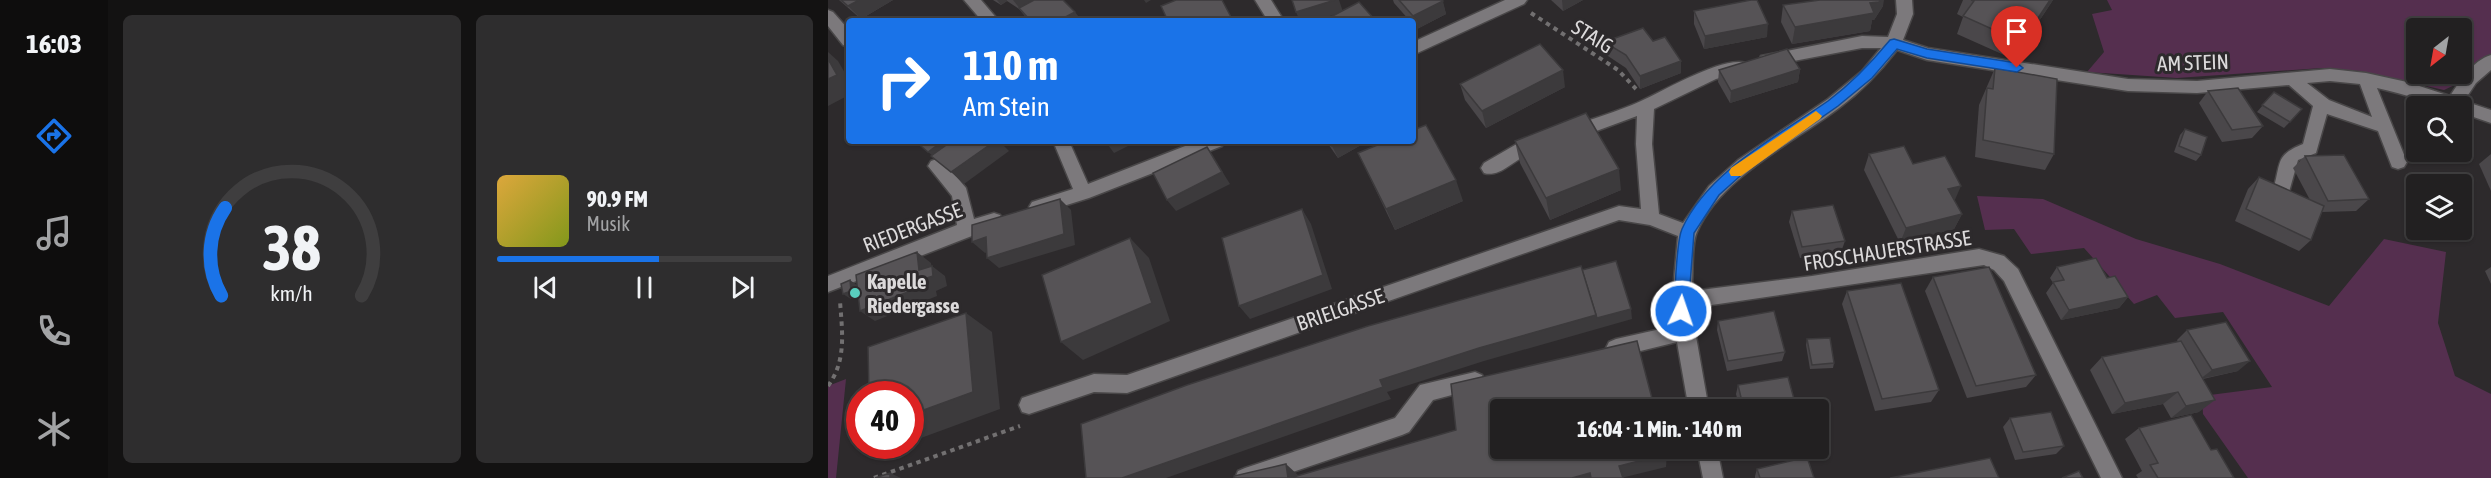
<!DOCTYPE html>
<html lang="de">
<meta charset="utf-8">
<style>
body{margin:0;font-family:"Asap Condensed",sans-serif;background:#2e2d2e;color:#f1f3f6;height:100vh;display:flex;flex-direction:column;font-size:22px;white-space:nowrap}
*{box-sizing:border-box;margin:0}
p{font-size:20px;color:#a2a3a5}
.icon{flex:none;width:33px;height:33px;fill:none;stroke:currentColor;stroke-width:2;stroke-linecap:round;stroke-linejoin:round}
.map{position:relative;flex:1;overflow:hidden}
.sheet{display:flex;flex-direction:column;gap:15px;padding:15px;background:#131212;width:720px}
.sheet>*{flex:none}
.guide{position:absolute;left:18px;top:18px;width:570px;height:126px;border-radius:6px;box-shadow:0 2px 4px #0004,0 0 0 2px #3f3e3f;background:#1a73e8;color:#fff;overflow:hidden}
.needle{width:39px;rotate:211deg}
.buttons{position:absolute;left:1578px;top:18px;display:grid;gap:12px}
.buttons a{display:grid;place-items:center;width:66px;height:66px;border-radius:6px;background:#222021;box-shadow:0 2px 4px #0004,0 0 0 2px #3f3e3f;font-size:30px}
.speed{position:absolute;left:18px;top:381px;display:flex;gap:12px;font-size:30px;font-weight:700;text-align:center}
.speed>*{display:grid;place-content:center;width:78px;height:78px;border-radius:50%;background:#222021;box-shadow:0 2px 4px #0004,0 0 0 2px #3f3e3f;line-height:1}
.speed .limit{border:9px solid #d22;background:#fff;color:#111}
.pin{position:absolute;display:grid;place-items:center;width:51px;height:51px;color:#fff;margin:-62px -26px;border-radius:50% 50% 50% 0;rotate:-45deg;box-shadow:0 0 6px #0007}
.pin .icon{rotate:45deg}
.me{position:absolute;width:66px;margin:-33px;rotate:3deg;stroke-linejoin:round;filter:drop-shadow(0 0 4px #0008)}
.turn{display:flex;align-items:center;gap:21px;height:126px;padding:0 18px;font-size:27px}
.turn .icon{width:78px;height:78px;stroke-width:2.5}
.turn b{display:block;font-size:42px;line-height:51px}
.sheet .card{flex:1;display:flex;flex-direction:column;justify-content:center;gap:9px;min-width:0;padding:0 21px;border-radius:9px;background:#2e2d2e}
.sheet .dial{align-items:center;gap:0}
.dial svg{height:156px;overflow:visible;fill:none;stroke:#3f3e3f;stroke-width:7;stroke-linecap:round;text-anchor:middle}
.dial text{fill:#f1f3f6;stroke:none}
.song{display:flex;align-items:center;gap:18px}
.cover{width:72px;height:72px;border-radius:9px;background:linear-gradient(135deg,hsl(40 70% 55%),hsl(70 70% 35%))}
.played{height:6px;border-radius:3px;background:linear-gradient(90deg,#1a73e8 55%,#3f3e3f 55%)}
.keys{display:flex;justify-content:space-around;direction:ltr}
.sheet .tiles{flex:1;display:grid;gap:15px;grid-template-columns:repeat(2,1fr)}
.trip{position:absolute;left:662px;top:399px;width:339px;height:60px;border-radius:6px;background:#222021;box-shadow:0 2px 4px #0004,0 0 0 2px #3f3e3f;font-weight:700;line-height:60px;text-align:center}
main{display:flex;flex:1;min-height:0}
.menu{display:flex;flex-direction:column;width:108px;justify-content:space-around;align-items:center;background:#0e0d0d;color:#a2a3a5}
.menu .icon{width:42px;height:42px}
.menu .active{color:#1a73e8}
.menu b{font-size:27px;color:#f1f3f6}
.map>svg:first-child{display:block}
</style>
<main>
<nav class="menu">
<b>16:03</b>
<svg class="icon active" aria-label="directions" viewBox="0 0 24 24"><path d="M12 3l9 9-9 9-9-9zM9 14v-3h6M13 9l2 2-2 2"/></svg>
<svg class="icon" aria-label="music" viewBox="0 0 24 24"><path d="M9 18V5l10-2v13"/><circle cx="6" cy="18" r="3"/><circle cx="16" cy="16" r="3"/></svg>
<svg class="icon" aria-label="phone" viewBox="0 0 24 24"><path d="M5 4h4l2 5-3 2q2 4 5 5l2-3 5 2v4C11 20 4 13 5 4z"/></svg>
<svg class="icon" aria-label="climate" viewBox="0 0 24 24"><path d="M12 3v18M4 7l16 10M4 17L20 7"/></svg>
</nav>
<section class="sheet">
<div class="tiles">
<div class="card dial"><svg viewBox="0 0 100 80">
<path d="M14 69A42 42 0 1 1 86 69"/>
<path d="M14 69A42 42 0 0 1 16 24" stroke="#1a73e8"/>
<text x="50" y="56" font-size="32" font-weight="700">38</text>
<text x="50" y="72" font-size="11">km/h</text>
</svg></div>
<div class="card">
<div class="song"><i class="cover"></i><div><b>90.9 FM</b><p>Musik</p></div></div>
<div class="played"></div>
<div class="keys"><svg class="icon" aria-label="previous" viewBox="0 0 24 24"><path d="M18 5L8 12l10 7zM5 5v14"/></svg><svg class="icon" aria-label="pause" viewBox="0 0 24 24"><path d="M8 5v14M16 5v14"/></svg><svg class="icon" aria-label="next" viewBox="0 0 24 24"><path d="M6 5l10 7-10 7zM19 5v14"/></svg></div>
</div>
</div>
</section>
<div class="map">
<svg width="1663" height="478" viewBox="0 0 1663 478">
<rect width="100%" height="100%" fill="#2d2a2c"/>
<!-- green -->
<g fill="#552f4f" fill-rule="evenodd">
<path d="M1279 0H1663V54L1631 83 1616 90 1532 71 1494 68 1349 78 1259 72 1276 52 1264 14 1284 10ZM1588 28H1634V74H1588Z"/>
<path d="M1149 196 1215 199 1308 239 1392 264 1501 306 1556 239 1618 252 1610 323 1627 376 1663 394V478H1420L1375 414 1374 396 1444 387 1395 312 1347 318 1329 295 1306 304 1256 248 1203 254 1186 229 1157 230Z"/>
<path d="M18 379 8 478H0V386Z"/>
</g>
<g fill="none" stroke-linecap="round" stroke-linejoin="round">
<!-- minor casing -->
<g stroke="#494748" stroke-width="3">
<g id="minor">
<path d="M136 0H153L171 21H154Z"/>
<path d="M427 0H443L456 21H440Z"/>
<path d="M677 0H699L696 4 585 55V42Z"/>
<path d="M1068 0H1084L1085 14 1075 40 1100 48 1300 79 1369 81 1502 69 1538 73 1579 82 1622 96C1632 81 1644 61 1663 55V70L1648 83 1636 101 1663 110V123L1634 113V106C1605 106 1578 94 1549 88L1579 162 1576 167 1570 169 1564 167 1550 131 1499 114 1488 153 1470 160 1461 192 1455 194 1449 192 1446 187C1453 161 1448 155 1475 144L1485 106 1461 85 1369 93 1300 91 1099 60 1069 50C1052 72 1034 91 1011 108 965 143 893 177 869 232 863 245 865 276 864 291L984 276 1151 249 1176 256 1190 269 1294 478H1273L1176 281 1166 270 1156 265 863 308 881 410H861L849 342 788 357 781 354 778 348 781 342 788 339 846 326 844 301 850 236 822 225 791 220 299 393 266 392 201 414 194 412 191 405 194 398 266 374 299 375 791 206 813 209 808 144 809 116 744 140 738 138 736 133 738 128C763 119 789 112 813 101 836 91 894 56 918 63L920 67 918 71 888 79 826 109 824 144 831 214 855 223 881 186 910 160 1000 99 1034 71 1053 48H1034L939 66 933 64 931 60 933 56 1034 36 1060 37 1069 14ZM1502 81 1532 84 1544 117 1501 100 1479 83Z"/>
<path d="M0 10 5 12 21 30V47L15 45 0 26Z"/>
<path d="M712 137 718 139 720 144 718 149C712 151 705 152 699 155 686 160 671 178 656 173L653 168 656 163 687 145Z"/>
<path d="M225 141H241L260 184 370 141H396L394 146 261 198 210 214 204 212 201 207 204 202 245 189Z"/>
<path d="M109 159 115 161 138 188 146 219 166 213 172 215 175 220 172 225 0 292V276L129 225 124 196 100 166 103 161Z"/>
<path d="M647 372 654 375 657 381 654 387 605 400 581 432 574 435 447 478H407L410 471 417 468 567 418 592 385Z"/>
<path d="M869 448H889L895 478H875Z"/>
</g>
</g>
<!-- path -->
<g stroke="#727071" stroke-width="4" stroke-dasharray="4.5 4.5" stroke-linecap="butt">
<path d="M703 13 790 70 808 89"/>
<path d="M0 386C19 360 14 331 12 301"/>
<path d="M46 478 192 426"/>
</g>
<!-- minor -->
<use href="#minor" fill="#7c797c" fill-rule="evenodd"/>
</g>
<!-- wall -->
<g fill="#4a474a">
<path d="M11 0H65L33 19Z"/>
<path d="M165 0H235L254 21H201L191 9 179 1 173 5Z"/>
<path d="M565 0H614L618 14 589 29 585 24V21H582L566 3Z"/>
<path d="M723 0H755L735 11Z"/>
<path d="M1135 0H1225L1196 44 1187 40 1176 55 1129 34 1135 17 1129 14Z"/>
<path d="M955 5 1055 6 1046 20H1044L1042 31 964 44 953 22Z"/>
<path d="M866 11 939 37 876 49 866 24Z"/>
<path d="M825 41 853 61V73L812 89 798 68 777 54 776 42Z"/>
<path d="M1167 68 1226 154 1217 170 1147 157 1151 105Z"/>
<path d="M972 69 970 82 902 103 890 82 891 70Z"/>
<path d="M632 84 737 87 658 128 637 100Z"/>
<path d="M1380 91 1435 126 1424 138 1394 142 1371 103Z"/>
<path d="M1446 92 1474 109 1456 128 1429 112Z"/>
<path d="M1357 129 1373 155 1368 161 1346 152 1352 135Z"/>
<path d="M498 141H532L533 145 510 158Z"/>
<path d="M687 141 793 190 722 220 692 163Z"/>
<path d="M530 153 635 201 567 230Z"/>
<path d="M1041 154 1085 164 1126 201 1134 214 1126 229 1072 243 1036 170Z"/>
<path d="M1663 154V191L1651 164Z"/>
<path d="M1477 156 1541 199 1528 211 1494 212 1483 240 1471 251 1407 221 1420 189 1431 177 1482 200 1465 168Z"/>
<path d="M964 211 1017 241 1013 252 972 258 961 222Z"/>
<path d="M1229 267 1279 278 1300 297 1291 308 1233 320 1218 293 1225 283 1222 278Z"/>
<path d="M1663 267V284L1657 271Z"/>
<path d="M1105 277 1208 375 1198 387 1139 398 1097 291Z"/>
<path d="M1019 291 1111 390 1103 402 1047 411 1014 304Z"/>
<path d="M890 321 957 352 954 361 899 371 889 330Z"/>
<path d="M1359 330 1410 371 1375 379 1371 412 1343 418 1335 404 1284 414 1262 370 1274 357 1350 342 1349 340Z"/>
<path d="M979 339 1006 363 1005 368 982 369 978 345Z"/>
<path d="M910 385 969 410H912L908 394Z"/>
<path d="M1182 418 1236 446 1228 454 1187 460 1175 427Z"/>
<path d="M1311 428 1383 450 1406 478H1310L1308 475 1314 471 1297 439Z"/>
<path d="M929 469 986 478H927V476Z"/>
</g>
<!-- shaded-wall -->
<g fill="#3c3a3c">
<path d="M31 0H65L33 19 20 6Z"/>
<path d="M169 0H179V1L173 5Z"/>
<path d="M185 0H207L193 10Z"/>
<path d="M316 0H323L318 3Z"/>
<path d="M507 0H511L515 12 486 21H472L468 12Z"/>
<path d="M734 0H755L735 11Z"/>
<path d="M1052 0H1056L1055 6 1046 20H1044L1042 31 964 44 967 27Z"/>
<path d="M1222 0H1225L1196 44 1204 27Z"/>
<path d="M615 1 618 14 589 29 585 16Z"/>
<path d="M247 12 254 21H230Z"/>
<path d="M403 17 406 21H392Z"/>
<path d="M1194 22 1187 40 1176 55 1184 38Z"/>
<path d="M940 24 939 37 876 49 877 36Z"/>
<path d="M0 52 10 61 21 80V95L0 106Z"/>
<path d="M853 61V73L812 89V76Z"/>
<path d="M972 69 970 82 902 103 903 91Z"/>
<path d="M735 70 737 87 658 128 654 111Z"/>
<path d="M115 141H120L125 145 107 158 100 152Z"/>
<path d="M167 141H171L181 151 136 184 123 172Z"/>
<path d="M277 141H310L286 153Z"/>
<path d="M513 141H532L533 145 510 158 504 146Z"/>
<path d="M379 147 402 184 348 211 339 200Z"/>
<path d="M791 169 793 190 722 220 718 198Z"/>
<path d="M628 180 635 201 567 230 558 209Z"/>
<path d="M1133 186 1126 202 1120 189Z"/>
<path d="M232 199 243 210 247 245 171 268 159 258Z"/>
<path d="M474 209 483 224 504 289 422 319 411 306Z"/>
<path d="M1134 214 1126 229 1072 243 1078 228Z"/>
<path d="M158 237 171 248 157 253 144 242Z"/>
<path d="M302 238 321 258 342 321 255 360 233 342Z"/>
<path d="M89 252 103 263 105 276 104 266 117 276 119 286 108 291 109 296 47 321 32 311 91 270Z"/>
<path d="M22 280 30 286 31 296 23 299 15 294Z"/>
<path d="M1300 297 1291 308 1233 320 1241 310Z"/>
<path d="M803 309 804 319 656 361 559 392 563 399 338 478H294L552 380 651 348 768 315Z"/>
<path d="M138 313 164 332 172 409 82 442V415Z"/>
<path d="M1422 361 1410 371 1372 379 1384 370Z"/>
<path d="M1350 392 1335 404 1284 414 1297 403Z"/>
<path d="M1387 400 1371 412 1343 418 1358 406Z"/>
<path d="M839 454 838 467 793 478 791 466Z"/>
<path d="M458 464 471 476V478H460Z"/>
<path d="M62 473 73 478H62Z"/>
<path d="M762 473 763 478H744Z"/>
</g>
<!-- building -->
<g fill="#565356" stroke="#3c3a3c" stroke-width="1.5">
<path d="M13 0H31L20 6Z"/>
<path d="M206 0H235L247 12 230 21H203L191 8Z"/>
<path d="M348 0H394L403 17 392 21H340L333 6Z"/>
<path d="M464 0H507L468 12Z"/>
<path d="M571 0H614L615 1 585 16Z"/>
<path d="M923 0H929L940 24 877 36 866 11Z"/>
<path d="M992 0H1052L1051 2 1042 3 1046 13 967 27 955 5Z"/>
<path d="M1143 0H1222L1204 27 1194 22 1184 38 1135 16 1146 1Z"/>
<path d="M531 2 547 20 545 21H495Z"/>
<path d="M815 28 825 41 837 37 853 61 812 76 798 55 776 42Z"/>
<path d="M712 44 735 70 654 111 632 84Z"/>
<path d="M959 49 972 69 903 91 891 70Z"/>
<path d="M0 59 9 75 0 79Z"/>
<path d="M1167 68 1229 79 1226 154 1155 140 1159 88 1165 89Z"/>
<path d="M1410 88 1435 126 1404 130 1380 91Z"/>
<path d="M1446 92 1474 109 1462 122 1434 105Z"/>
<path d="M758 113 791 169 718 198 687 141Z"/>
<path d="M598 125 628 180 558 209 530 153 559 141H585V130Z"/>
<path d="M1357 129 1379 137 1373 155 1351 146Z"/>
<path d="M87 141H115L100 152Z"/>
<path d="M124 141H167L123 172 103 156Z"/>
<path d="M501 141H513L504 146Z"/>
<path d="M1076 146 1085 164 1117 156 1133 186 1120 189 1134 214 1078 228 1041 154Z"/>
<path d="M379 147 394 172 339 200 325 173Z"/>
<path d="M1516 155 1541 199 1500 201 1477 156Z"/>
<path d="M1431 177 1496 206 1483 240 1418 209Z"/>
<path d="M232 199 236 234 159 258 158 237 144 242V225Z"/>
<path d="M1005 205 1017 241 974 247 964 211Z"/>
<path d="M474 209 495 275 411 306 394 238Z"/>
<path d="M302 238 324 303 233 342 214 275Z"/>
<path d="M89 252 91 270 104 266 105 276 93 280 95 286 32 311 28 275Z"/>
<path d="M1268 258 1279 278 1287 276 1300 297 1241 310 1225 282 1236 280 1229 267Z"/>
<path d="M788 261 803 309 769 318 754 270Z"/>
<path d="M753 266 768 315 651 348 552 380 555 387 294 478H258L253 424 359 385 540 326Z"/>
<path d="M1161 267 1208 375 1148 386 1105 277Z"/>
<path d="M22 280 23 291 15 294 13 284Z"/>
<path d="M1073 283 1111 390 1054 399 1019 291Z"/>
<path d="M946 311 957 352 900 361 890 321Z"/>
<path d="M138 313 145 392 82 415V394H41L40 347Z"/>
<path d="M1398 322 1422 361 1384 370 1359 330Z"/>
<path d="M1002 338 1006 363 984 365 979 339Z"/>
<path d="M809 341 827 410H672V448H837L839 454 791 466 795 478H763L762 473 744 478H462L628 430 623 384Z"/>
<path d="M1353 341 1387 400 1358 406 1350 392 1297 403 1274 357Z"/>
<path d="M960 377 969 410H916L910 385Z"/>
<path d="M1223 412 1236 446 1195 452 1182 418Z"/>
<path d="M1363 415 1383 450 1389 449 1406 478H1330L1322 465 1330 463 1311 428Z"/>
<path d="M979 457 986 478H932L929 469Z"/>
<path d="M1162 458 1171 478H1062Z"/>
<path d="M458 464 460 478H406V476Z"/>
<path d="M1251 471 1255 478H1234Z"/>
<path d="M62 473V478H47Z"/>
</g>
<!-- route -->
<path fill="#1a73e8" stroke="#114b97" stroke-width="1.5" d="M1066 39 1099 49 1189 63 1195 68 1189 72 1099 58 1069 49 1044 78 1010 106 920 169 891 195 866 233 860 311 858 316 853 318 848 316 846 311C847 294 848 242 854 229 880 171 950 136 1000 101 1024 83 1043 63 1062 40Z"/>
<!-- slow -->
<path fill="#f59e0b" d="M988 111 994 116 992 119 913 176H903L901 172 903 168Z"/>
<!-- markers -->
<circle fill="#59cebe" stroke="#2d2a2c" stroke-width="2" cx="27" cy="293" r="6"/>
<g text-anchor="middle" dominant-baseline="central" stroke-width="6" stroke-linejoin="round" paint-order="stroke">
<!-- street labels -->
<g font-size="21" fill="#dcdadb" stroke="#2d2a2c">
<text transform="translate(765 36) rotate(32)">STAIG</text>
<text transform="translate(1365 62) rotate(-2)">AM STEIN</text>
<text transform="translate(84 227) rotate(-21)">RIEDERGASSE</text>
<text transform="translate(1059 250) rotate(-9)">FROSCHAUERSTRASSE</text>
<text transform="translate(512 309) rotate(-19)">BRIELGASSE</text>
</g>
<!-- poi labels -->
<g font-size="21" font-weight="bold" fill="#dcdadb" stroke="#2d2a2c" text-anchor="start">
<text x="39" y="281">Kapelle<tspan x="39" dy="24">Riedergasse</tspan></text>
</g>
</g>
</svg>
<div class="buttons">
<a><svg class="needle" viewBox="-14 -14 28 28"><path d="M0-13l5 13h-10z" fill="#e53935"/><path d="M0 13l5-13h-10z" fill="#a2a3a5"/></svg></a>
<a><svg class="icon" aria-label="search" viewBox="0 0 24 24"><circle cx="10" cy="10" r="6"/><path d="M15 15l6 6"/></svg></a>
<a><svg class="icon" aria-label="layers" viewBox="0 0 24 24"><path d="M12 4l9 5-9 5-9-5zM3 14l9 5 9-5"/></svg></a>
</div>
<div class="speed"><div class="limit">40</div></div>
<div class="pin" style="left:1189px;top:68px;background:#d93025"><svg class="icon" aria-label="arrive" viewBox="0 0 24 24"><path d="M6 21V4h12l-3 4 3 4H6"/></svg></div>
<svg class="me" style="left:853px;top:311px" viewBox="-20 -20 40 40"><circle r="17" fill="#1a73e8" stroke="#fff" stroke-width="3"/><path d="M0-11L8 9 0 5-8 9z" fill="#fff"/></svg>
<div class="trip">16:04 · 1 Min. · 140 m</div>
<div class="guide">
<div class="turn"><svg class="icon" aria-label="right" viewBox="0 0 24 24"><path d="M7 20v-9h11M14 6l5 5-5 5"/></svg><div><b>110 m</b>Am Stein</div></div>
</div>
</div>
</main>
